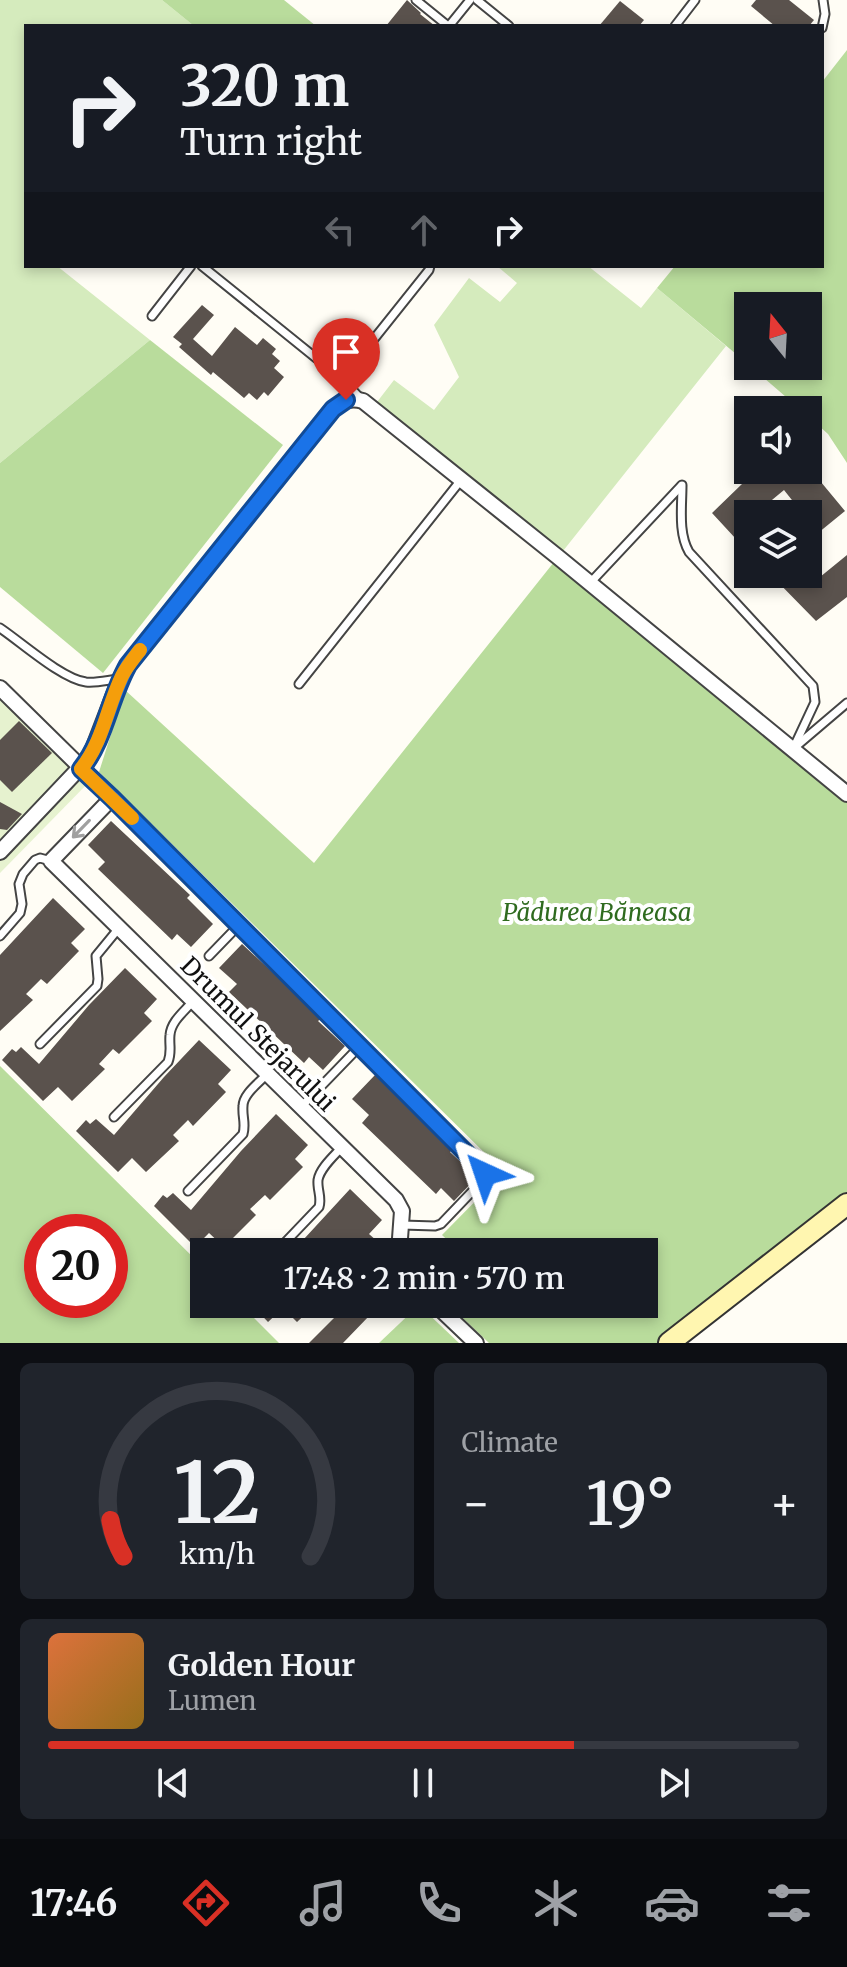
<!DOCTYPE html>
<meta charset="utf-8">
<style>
body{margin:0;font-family:Merriweather,serif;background:#20242c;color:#f1f3f6;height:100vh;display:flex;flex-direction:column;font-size:30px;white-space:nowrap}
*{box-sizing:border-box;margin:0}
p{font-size:26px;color:#9ea1a6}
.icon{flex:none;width:44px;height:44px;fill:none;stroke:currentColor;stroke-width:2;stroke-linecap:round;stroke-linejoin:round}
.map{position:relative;height:1343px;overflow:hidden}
.side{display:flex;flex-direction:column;gap:20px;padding:20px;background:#0d0f14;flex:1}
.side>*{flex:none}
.banner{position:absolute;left:24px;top:24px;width:800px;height:244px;border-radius:0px;box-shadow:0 4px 12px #0003;background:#171b24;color:#f1f3f6;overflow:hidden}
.needle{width:52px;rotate:342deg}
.tools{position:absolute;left:734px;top:292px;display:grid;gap:16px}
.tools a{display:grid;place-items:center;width:88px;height:88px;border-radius:0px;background:#171b24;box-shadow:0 4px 12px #0003;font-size:40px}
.speed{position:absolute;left:24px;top:1214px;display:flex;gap:16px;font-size:40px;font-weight:700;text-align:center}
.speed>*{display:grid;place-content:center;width:104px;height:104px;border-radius:50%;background:#171b24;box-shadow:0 4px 12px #0003;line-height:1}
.speed .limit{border:12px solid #d22;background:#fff;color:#111}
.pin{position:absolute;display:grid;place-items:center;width:68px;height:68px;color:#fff;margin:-82px -34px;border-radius:50% 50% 50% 0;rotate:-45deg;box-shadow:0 0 8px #0007}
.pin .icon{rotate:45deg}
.me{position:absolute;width:88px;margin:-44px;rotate:318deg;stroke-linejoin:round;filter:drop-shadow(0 0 6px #0008)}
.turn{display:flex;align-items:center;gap:28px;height:168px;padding:0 24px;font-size:36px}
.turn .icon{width:104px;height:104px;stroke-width:2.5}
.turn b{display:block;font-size:56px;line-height:68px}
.lanes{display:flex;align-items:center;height:76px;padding:0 24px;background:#0003;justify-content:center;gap:40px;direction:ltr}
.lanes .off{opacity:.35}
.big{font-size:60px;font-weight:600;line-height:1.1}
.side .tile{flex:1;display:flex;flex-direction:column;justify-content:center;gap:12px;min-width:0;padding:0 28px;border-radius:12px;background:#20242c}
.side .dial{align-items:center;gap:0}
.dial svg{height:208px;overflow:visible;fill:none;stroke:#363941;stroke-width:7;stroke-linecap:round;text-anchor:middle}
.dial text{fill:#f1f3f6;stroke:none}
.song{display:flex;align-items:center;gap:24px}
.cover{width:96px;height:96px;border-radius:12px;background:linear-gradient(135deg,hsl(20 70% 55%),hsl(40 70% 35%))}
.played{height:8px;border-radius:4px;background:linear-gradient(90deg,#d93025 70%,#363941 70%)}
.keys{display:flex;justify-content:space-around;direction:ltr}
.heat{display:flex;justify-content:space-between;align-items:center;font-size:44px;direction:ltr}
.side .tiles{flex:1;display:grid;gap:20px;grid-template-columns:1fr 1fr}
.tile:last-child{grid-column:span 2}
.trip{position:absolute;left:190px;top:1238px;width:468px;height:80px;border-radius:0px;background:#171b24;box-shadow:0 4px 12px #0003;font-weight:600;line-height:80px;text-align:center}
.tab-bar{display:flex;height:128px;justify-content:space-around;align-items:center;background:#090b0e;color:#9ea1a6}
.tab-bar .icon{width:56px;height:56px}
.tab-bar .selected{color:#d93025}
.tab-bar b{font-size:36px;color:#f1f3f6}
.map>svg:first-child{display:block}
</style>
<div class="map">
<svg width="847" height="1343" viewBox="0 0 847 1343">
<rect width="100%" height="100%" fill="#fffdf5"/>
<!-- green -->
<g fill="#d5ebbd">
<path d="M0 0H162L194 26H26V266H57L150 340 0 463Z"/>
<path d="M497 266H588L641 308 657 288 726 346 563 551 377 402 394 380 434 410 459 377 434 325 469 278 500 302 517 283Z"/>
</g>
<!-- forest -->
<g fill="#b9dc9c" fill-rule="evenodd">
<path d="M162 0H284L316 26H194Z"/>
<path d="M847 50V463L828 434 808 416V410H801L750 366H808V306H748V364L657 288 675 266H822V82Z"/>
<path d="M150 340 283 445 103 673 0 587V463Z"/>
<path d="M558 557 847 794V1204L668 1343H489L448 1304H644V1252H460L442 1235 504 1172 99 772 125 690 314 863Z"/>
<path d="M0 1066 204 1268V1304H240L279 1343H0ZM110 1232V1300H42V1232Z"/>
<path d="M419 1305 459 1343H379Z"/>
</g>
<!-- pitch -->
<path fill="#e6f2cf" d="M0 693 91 780 0 873Z"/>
<!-- building -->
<g fill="#5a524d">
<path d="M407 0 421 13 420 14 435 26H386Z"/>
<path d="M756 0H789L814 20 809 26H775L751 6Z"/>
<path d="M620 1 644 20 639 26H599Z"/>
<path d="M202 305 214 315 193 339 212 356 235 327 257 345 263 338 276 349 272 354 280 361 274 368 284 377 268 396 264 392 257 400 249 393 244 398 213 372 211 375 179 347 182 344 173 337Z"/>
<path d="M757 470H811L845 511 818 533 808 520V514H803L784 490 755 514H748V552L712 513 742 484 741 483Z"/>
<path d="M847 555V597L816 621 770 574H808V565L820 577Z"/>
<path d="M19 721 52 753 12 792 0 780V740Z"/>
<path d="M0 802 22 814 7 830 0 829Z"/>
<path d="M111 821 190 895 187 898 213 924 191 947 177 934 172 940 98 869 105 862 88 845Z"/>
<path d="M53 898 85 929 71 943 79 951 47 984 41 979 26 994 33 1000 0 1031V955Z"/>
<path d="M242 944 322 1018 318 1021 345 1046 323 1070 309 1057 304 1063 229 992 237 984 219 968Z"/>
<path d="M125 968 157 999 144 1013 152 1021 119 1054 113 1049 99 1064 105 1069 72 1101 58 1087 43 1101 2 1060 12 1049 16 1052 21 1047 39 1064 89 1005Z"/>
<path d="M199 1040 231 1070 218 1084 226 1092 193 1126 188 1120 173 1135 179 1141 146 1172 132 1158 118 1172 76 1131 86 1120 90 1124 96 1119 114 1135 164 1077Z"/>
<path d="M375 1075 436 1132 453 1149 450 1152 477 1177 454 1201 441 1188 436 1194 362 1123 369 1115 352 1099Z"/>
<path d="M276 1114 308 1145 295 1159 303 1167 270 1200 265 1195 250 1209 256 1215 224 1247 209 1233 195 1247 154 1206 163 1195 167 1198 173 1193 191 1210 241 1151Z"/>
<path d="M350 1189 382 1220 369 1234 377 1241 366 1252H292Z"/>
<path d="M251 1304H316L297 1322 283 1308 268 1322Z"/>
<path d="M348 1304H369L364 1309 370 1315 343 1343H309Z"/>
</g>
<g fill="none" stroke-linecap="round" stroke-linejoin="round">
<!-- lane casing -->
<g stroke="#444" stroke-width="11">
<g id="lane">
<path d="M416 0 448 26"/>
<path d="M477 0 509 26"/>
<path d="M449 26 470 0"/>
<path d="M675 26 695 0"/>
<path d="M822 28 825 14 823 0"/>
<path d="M202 266 342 379 360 398"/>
<path d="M152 316 191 266"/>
<path d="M342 379 429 270 430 266"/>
<path d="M682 485C682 507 678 533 689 552L813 686 815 702 793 749"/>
<path d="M590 583 681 486"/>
<path d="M0 628C21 642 62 679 86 682 97 683 108 680 118 679"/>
<path d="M299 684 461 480"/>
<path d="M794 748 847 703"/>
<path d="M112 798 484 1171 485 1178 441 1224 435 1226 402 1225"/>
<path d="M0 936 20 913 22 904 19 884 23 874 35 860 40 858 51 861"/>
<path d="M209 956 239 925"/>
<path d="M40 1044 97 986 98 979 96 956 119 928"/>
<path d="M301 1107 360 1046"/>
<path d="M114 1117 168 1062C172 1052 169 1045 170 1035 171 1021 185 1011 193 1001"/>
<path d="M188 1191 243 1134C246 1123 242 1117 243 1106 243 1094 259 1083 267 1074"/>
<path d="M276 1252 319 1207C322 1197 317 1190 318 1180 320 1168 334 1156 342 1147"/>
</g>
</g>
<!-- street casing -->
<g stroke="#444" stroke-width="18">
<g id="street">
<path d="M0 688 112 798 51 861 396 1200 402 1211 399 1252"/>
<path d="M0 852 90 757 120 679 128 665 333 409C343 401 350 397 363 401L558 557 847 794"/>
<path d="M435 1304 476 1343"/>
</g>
</g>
<!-- secondary casing -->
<g stroke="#333" stroke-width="24">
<path id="secondary" d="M669 1343 847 1204"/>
</g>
<!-- lane -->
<use href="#lane" stroke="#fff" stroke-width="7"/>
<!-- street -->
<use href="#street" stroke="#fff" stroke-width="14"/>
<!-- secondary -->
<use href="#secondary" stroke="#fff6b0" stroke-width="20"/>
</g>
<!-- one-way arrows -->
<defs><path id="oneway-shaft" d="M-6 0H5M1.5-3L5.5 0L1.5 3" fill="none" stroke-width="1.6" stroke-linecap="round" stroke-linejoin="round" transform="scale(2)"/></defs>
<use stroke="#a0a0a0" href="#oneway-shaft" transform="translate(81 829) rotate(134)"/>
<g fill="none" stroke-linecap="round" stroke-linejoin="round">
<!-- route casing -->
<g stroke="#114b97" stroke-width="20">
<path id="route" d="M346 400 333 409 128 665C109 699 105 739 81 769L112 798 484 1171 485 1174"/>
</g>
<!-- route -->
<use href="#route" stroke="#1a73e8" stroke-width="14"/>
<!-- slow -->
<path stroke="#f59e0b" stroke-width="14" d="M132 818 81 769C103 742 107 707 122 676 127 666 134 658 140 650"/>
</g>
<g text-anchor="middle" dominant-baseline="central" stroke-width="8" stroke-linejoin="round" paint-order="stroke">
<!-- park labels -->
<g font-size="24" font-style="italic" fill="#2f6b1f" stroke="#fff">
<text x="597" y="912">Pădurea Băneasa</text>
</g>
<!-- street labels -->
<g font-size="24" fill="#111" stroke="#fff">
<text transform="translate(258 1034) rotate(45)">Drumul Stejarului</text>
</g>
</g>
</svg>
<div class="tools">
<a><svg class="needle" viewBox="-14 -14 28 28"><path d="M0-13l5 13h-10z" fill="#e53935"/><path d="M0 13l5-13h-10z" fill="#9ea1a6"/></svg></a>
<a><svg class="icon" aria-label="sound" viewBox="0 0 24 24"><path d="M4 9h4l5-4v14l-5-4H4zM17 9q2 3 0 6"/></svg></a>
<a><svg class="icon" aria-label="layers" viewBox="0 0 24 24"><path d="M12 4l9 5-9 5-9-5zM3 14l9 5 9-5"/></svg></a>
</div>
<div class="speed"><div class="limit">20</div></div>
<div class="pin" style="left:346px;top:400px;background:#d93025"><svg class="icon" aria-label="arrive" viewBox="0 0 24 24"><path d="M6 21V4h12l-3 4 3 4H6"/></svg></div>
<svg class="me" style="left:485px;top:1174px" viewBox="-20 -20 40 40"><path d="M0-17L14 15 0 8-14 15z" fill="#1a73e8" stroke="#fff" stroke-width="4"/></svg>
<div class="trip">17:48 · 2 min · 570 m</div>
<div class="banner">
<div class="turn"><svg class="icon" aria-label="right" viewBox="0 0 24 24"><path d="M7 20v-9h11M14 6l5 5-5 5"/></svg><div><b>320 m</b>Turn right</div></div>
<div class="lanes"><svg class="icon off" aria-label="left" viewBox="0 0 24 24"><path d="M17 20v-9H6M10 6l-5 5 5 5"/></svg><svg class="icon off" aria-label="ahead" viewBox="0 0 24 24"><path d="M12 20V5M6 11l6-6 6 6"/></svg><svg class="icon" aria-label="right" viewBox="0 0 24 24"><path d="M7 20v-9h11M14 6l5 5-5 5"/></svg></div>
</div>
</div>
<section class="side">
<div class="tiles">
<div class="tile dial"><svg viewBox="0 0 100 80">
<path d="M14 69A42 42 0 1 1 86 69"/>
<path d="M14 69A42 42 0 0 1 9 55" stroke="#d93025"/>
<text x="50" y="56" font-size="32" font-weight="700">12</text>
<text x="50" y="72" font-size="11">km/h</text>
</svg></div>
<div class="tile"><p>Climate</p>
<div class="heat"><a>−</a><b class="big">19°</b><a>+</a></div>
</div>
<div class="tile">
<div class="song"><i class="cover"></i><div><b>Golden Hour</b><p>Lumen</p></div></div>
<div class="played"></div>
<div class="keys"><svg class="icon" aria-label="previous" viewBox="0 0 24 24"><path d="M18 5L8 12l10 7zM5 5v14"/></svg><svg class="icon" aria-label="pause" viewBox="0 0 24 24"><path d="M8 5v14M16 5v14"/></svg><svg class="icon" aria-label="next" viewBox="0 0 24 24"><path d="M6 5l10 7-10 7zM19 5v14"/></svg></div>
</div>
</div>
</section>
<nav class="tab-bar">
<b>17:46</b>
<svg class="icon selected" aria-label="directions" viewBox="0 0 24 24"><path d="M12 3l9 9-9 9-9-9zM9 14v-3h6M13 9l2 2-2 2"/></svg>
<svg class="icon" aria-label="music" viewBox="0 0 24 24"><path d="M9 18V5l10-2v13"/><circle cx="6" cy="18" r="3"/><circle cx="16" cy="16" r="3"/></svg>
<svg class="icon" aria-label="phone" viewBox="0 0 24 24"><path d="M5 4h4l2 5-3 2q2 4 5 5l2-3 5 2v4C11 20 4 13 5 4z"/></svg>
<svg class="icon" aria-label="climate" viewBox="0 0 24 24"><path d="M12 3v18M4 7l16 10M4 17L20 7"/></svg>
<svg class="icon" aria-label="car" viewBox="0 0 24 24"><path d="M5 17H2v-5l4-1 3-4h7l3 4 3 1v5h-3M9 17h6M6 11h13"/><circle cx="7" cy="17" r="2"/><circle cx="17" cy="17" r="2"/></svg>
<svg class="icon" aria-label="filters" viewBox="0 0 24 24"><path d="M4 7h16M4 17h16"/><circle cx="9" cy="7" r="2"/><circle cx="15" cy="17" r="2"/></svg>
</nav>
